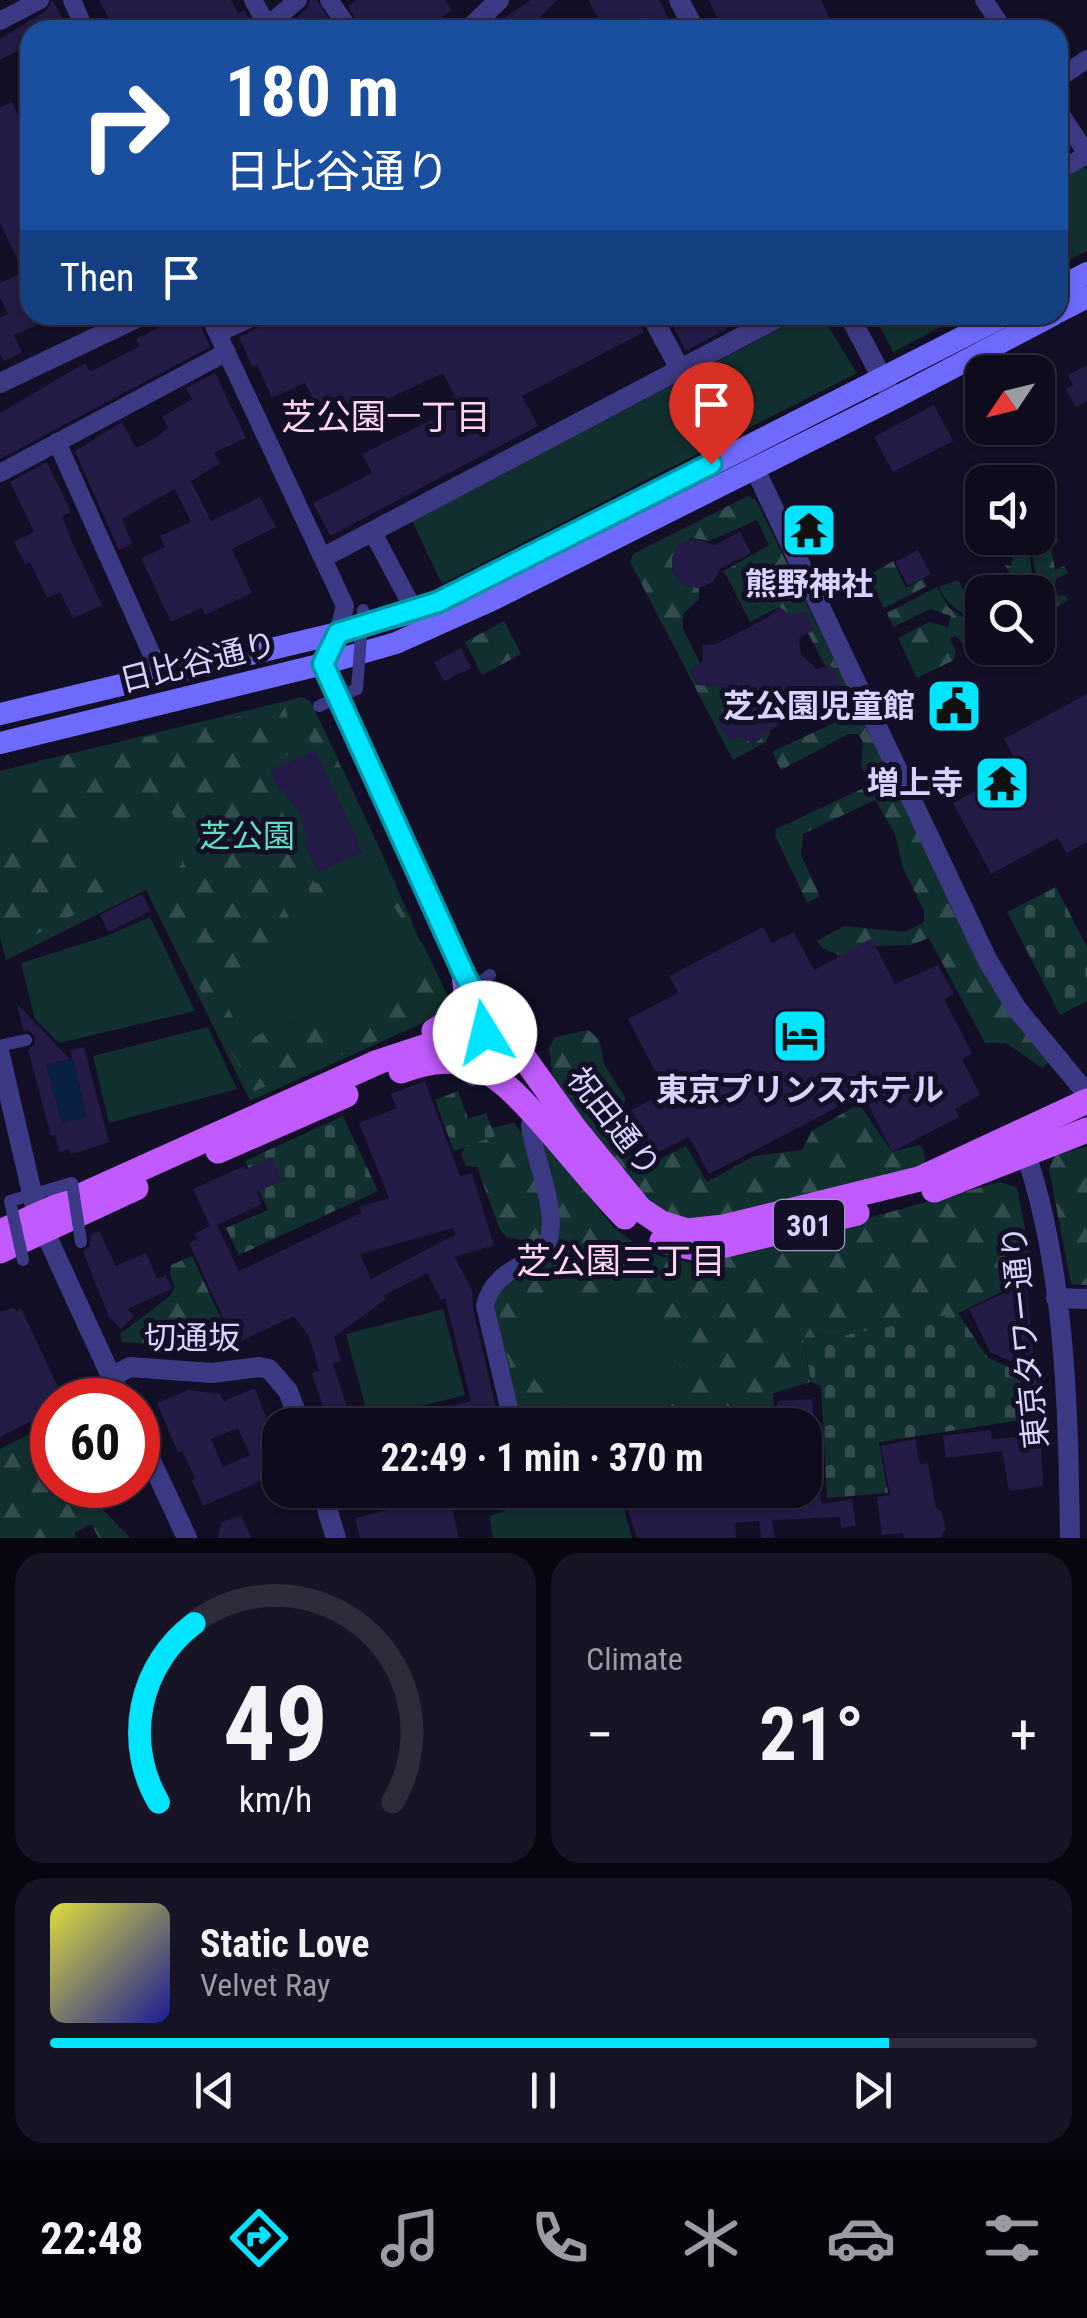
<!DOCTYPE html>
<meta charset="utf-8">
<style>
body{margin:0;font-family:"Roboto Condensed","Noto Sans JP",sans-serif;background:#171425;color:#f1f3f6;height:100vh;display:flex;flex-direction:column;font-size:38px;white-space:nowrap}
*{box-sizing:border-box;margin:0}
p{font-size:32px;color:#9b9ba3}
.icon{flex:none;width:55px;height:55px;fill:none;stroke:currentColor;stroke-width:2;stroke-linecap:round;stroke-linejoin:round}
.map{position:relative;height:1538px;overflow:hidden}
.sheet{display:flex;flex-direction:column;gap:15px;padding:15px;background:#08060f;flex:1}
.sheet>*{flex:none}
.banner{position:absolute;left:20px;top:20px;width:1048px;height:305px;border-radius:30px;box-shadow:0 2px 8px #0004,0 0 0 2px #2e2b3b;background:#1a4fa0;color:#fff;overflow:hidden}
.needle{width:65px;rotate:235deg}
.fabs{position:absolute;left:965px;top:355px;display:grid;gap:20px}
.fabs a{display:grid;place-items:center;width:90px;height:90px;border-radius:20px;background:#0e0b1c;box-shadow:0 2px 8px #0004,0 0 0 2px #2e2b3b;font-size:50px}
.speed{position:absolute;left:30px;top:1378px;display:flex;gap:20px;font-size:50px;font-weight:700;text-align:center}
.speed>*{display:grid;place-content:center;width:130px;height:130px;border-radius:50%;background:#0e0b1c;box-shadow:0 2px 8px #0004,0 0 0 2px #2e2b3b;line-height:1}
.speed .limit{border:15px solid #d22;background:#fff;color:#111}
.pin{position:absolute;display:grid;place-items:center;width:85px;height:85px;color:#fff;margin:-102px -42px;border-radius:50% 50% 50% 0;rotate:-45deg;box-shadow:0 0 10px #0007}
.pin .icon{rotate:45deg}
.me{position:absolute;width:110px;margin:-55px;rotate:351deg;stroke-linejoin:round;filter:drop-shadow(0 0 8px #0008)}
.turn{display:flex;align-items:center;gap:35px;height:210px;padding:0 40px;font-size:45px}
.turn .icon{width:130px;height:130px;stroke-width:2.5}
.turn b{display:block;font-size:70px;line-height:85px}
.then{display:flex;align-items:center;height:95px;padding:0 40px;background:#0003;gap:20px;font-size:38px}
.big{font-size:75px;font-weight:700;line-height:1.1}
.sheet .card{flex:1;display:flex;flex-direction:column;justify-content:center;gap:15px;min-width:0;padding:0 35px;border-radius:30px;background:#171425}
.sheet .dial{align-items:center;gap:0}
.dial svg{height:260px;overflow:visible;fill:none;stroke:#2e2b3b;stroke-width:7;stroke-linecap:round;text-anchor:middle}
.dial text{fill:#f1f3f6;stroke:none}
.song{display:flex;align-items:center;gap:30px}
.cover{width:120px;height:120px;border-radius:15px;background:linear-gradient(135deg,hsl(60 70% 55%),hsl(240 70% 35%))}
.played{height:10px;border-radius:5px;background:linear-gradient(90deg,#00e5ff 85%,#2e2b3b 85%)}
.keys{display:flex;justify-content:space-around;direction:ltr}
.heat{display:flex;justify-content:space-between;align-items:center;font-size:55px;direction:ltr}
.sheet .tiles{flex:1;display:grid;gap:15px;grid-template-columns:1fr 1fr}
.card:last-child{grid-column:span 2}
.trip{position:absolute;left:262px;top:1408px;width:560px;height:100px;border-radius:30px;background:#0e0b1c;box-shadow:0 2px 8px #0004,0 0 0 2px #2e2b3b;font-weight:700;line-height:100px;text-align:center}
.tab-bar{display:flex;height:160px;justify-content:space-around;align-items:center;background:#06040b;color:#9b9ba3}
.tab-bar .icon{width:70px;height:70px}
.tab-bar .on{color:#00e5ff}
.tab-bar b{font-size:45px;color:#f1f3f6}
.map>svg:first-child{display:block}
</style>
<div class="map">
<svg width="1087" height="1538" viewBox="0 0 1087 1538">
<defs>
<pattern id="forest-firs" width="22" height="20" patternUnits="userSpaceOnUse" patternTransform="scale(2.5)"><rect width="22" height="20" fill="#12302f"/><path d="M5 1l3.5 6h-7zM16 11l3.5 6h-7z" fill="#344d4e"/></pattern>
<pattern id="cemetery-stones" width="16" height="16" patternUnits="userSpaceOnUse" patternTransform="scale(2.5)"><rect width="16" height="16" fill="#12302f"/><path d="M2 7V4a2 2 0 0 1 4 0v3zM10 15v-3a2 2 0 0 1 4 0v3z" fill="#344d4e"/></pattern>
</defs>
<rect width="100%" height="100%" fill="#130f26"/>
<!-- green -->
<g fill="#12302f">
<path d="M1081 167 1087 169V251L1058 266V180Z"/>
<path d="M806 315H821L857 373 442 584 412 521Z"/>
<path d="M874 315H963L893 352Z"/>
<path d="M302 697 311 702C359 804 409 906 447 1012L250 1101 146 890 6 960 0 938V771Z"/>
<path d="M150 917 195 1011 59 1043 35 1019 21 963 107 936Z"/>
<path d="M208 1027 237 1089 109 1123 93 1056Z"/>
<path d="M530 1125 614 1228 648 1253 697 1265 1000 1182 1017 1188 1034 1276 958 1313 846 1335 803 1336 810 1382 773 1393 774 1410 739 1413 738 1425H514L489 1289 537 1255Z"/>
<path d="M443 1309 465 1395 369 1420 346 1334Z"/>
<path d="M543 1490H630L620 1494 632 1538H493L489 1516C514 1511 519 1498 543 1490Z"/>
</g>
<!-- forest -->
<g fill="url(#forest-firs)">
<path d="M748 496 756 500 991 981 1050 1061 1042 1068 1006 1043H985L929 938 911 945 876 946 871 939 841 956 822 948 817 941 844 926 905 932 924 922V911L903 868 895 834 875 800 803 834 801 855 820 896 807 903 775 835 776 829 866 787 869 781 861 766 863 742 858 734H848L781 770 772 752 844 718 848 709 833 668 825 666 808 633 812 631 807 614 802 612 791 615 779 607 750 622 724 571 769 545 757 520 709 541 693 538 680 545 672 558 673 573 684 585 699 588V599L683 614V629L700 663 691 672 697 685 721 686 730 701 731 713 719 725 730 740 741 736 753 744 760 739 766 727 770 733 766 742 733 760 630 562 633 554Z"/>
<path d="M1053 532 1059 541 1051 547 1055 570 1064 566 1068 573 1056 579 1054 591 1048 592 1039 586 1030 545Z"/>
<path d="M1026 546C1038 570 1021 600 1064 595L1069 600 1038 616V592H1019L1005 565 1011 566 1013 558 1008 556Z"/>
<path d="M893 561 906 588 923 579 927 586 884 608 868 576Z"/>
<path d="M958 580 982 625V645L967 653 975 628C966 610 946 608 939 587Z"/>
<path d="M937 587 948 607 968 621 970 633 963 644 956 636 950 639 956 652 954 660 917 678 898 638 929 622 948 627 951 616 930 609 893 627 887 613Z"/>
<path d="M504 621 521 654 482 675 465 642Z"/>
<path d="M285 706 291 732 314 716 346 777 331 785 309 739 264 772 315 884 377 860 412 920 402 919 373 876 312 896 304 880 288 887 273 888 289 917 273 935 264 967 224 994C227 1010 239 1031 253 1038L290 1017C306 1025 319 1030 337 1029 359 1028 401 1004 412 984 418 973 416 964 414 952L422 942 451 1003 447 1012 254 1091 224 1039 156 897 182 864 183 835 172 813 161 808 122 819 77 813 81 845 127 887 10 948 0 927V819L26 829 27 800 13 789 38 761Z"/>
<path d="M588 1030 599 1039 604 1064 626 1099 618 1115 642 1168 686 1146 707 1182 754 1156 802 1150 812 1131 859 1104 892 1152 919 1145 924 1150 926 1170 708 1223 653 1212 554 1085 549 1048 555 1037Z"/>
<path d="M514 1123 552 1170 573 1176 614 1228 648 1253 697 1265 1000 1182 1017 1188 1034 1276 958 1313 846 1335 803 1336 810 1382 773 1393 774 1410 739 1413 738 1425H632C644 1422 658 1419 667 1410 720 1359 612 1255 542 1307 485 1349 557 1416 604 1425H524L497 1313V1291L538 1260 527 1241 507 1237 500 1230 477 1167 466 1166 461 1154 474 1132Z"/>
<path d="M1087 1147V1285L1071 1284 1049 1169 1056 1152Z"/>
<path d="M192 1256 223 1323V1349L123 1342 120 1334 170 1296 175 1287 170 1275 171 1265Z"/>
<path d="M52 1423V1442L49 1444 52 1449V1485H79L130 1538H99L91 1524 75 1533V1538H0V1449Z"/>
</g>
<!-- cemetery -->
<g fill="url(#cemetery-stones)">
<path d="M1056 887 1087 947V1001L1060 1015 1007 912Z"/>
<path d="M458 1091 468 1119 486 1113 495 1136 454 1151 435 1100Z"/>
<path d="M343 1116 378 1191 239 1255 226 1228 268 1210 245 1161Z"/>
<path d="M958 1313 987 1357 1045 1384 1048 1416 879 1442 888 1493 827 1498 821 1386 811 1382 803 1336 846 1335Z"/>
</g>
<!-- water -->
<path fill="#0a1f44" d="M72 1059 87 1117 62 1123 46 1065Z"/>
<!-- building -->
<g fill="#241b47" fill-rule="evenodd">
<path d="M52 0 67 26 59 30H30V51L27 46 0 60V39L47 10Z"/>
<path d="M99 0H231L238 13 244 10 249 18 241 30H115Z"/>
<path d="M310 0H317L335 30H282L307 9Z"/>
<path d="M356 0H445L452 10 425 30H362L348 6Z"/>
<path d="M531 0H557L540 17 547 30H494L506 22 504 18Z"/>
<path d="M588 0H659L675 30H650L643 17 619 30H605Z"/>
<path d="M709 0H821L830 19 806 30H723Z"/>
<path d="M12 102 30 140V315H60L14 335 22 352 4 361 0 354V318L8 314 0 297V283L23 272 0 223V107Z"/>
<path d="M184 315 197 318 210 347 0 459V413L85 363 90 372 140 346 136 339Z"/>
<path d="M274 315H635L644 332 522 396 538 426 330 536 313 503 372 473 362 454 435 418 431 408 454 396 443 373 328 427 305 383 272 398 257 365 252 367 239 337 276 319Z"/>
<path d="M667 315H744L726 325 728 328 686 351Z"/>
<path d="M1087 365V401L1076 407 1066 389 1073 385 1068 375Z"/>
<path d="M215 373 246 438 214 453 220 463 191 481 211 521 260 497 276 527 232 549 252 593 205 615 202 608 171 622 141 558 165 547 160 536 191 522 175 489 122 519 132 544 119 550 75 451 122 422 136 448 157 437 168 428 162 417 192 399 186 388Z"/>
<path d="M934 405 953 441 893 472 874 437Z"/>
<path d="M47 462 71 512 62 516 72 542 102 605 73 618 60 592 47 598 30 562 25 564 14 542 34 532 10 482Z"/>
<path d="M740 532 751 553 721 568 713 582 699 588 684 585 678 579 673 573 672 557 680 544 694 538 714 545Z"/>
<path d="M918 550 931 574 908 586 895 562Z"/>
<path d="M780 607 791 615 802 612 807 614 814 630 799 638 801 655 817 669 829 665 833 668 841 684 825 691 827 707 812 708 765 733 753 744 741 736 730 741 717 723 732 714 730 697 721 686 697 685 690 669 703 662 702 645 716 644 767 618Z"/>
<path d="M461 648 471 668 444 681 434 662Z"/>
<path d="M1087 694V842L1067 853 1058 838 991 874 953 803 1020 767 1004 739Z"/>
<path d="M315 750 363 852 318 873 303 841 308 839 299 813 281 789 279 790 270 771Z"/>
<path d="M142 894 151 911 108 932 100 915Z"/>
<path d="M763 927 772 943 794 932 814 970 872 939 895 984 938 965 954 994 944 999 972 1053 962 1059 980 1095 955 1109 959 1117 892 1152 863 1094 709 1174 689 1137 647 1158 624 1114 666 1092 628 1019 678 993 669 976Z"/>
<path d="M17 1004 70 1059 46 1065 62 1123 87 1117 70 1050 84 1047 109 1142 80 1152 70 1153 69 1149 59 1152 55 1135 51 1136 28 1050 35 1044V1037L30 1031 23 1030Z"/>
<path d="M425 1081 460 1176 472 1173 494 1245 455 1257 472 1290 473 1309 500 1425H420L418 1414 471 1401 445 1298 441 1300 427 1273 383 1296 386 1299 334 1337 341 1361 333 1364 353 1425H329L312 1373 319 1370 309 1336 294 1316 235 1344 189 1243 197 1239 194 1234 210 1226 193 1189 244 1166 246 1169 272 1158 283 1180 257 1192 262 1204 217 1225 239 1271 361 1213 359 1207 389 1198 359 1123 397 1108 391 1094ZM453 1228 456 1234 371 1279 360 1254Z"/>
<path d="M99 1231 116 1266 146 1253 157 1279 166 1275 172 1289 127 1309 134 1316 121 1329 109 1317 83 1252 90 1246V1235Z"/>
<path d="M1026 1283 1035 1373 990 1352 969 1309Z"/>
<path d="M13 1308 17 1311 21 1308 64 1400H52V1411L0 1437V1312Z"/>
<path d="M255 1388 280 1454V1478L263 1485 261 1481 203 1506 192 1480 195 1479 182 1451 178 1453 157 1403 188 1390 220 1394 224 1401ZM238 1428 250 1455 223 1467 211 1439Z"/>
<path d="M812 1399 821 1504 852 1499 856 1526 841 1528 840 1517 772 1520 775 1538H761L759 1521 735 1523 736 1538H637L626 1504 670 1490H805V1425H779L777 1401Z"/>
<path d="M991 1430 992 1439 1041 1435 1043 1486 1009 1491 1002 1451 946 1458 943 1436Z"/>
<path d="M915 1439 920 1464 928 1463 936 1508 941 1511 946 1529 940 1538H904L903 1533 882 1535 877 1497 890 1495 881 1446Z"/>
<path d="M478 1490H535V1494L483 1508Z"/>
<path d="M428 1500 430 1508 451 1503 459 1538H360L355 1518Z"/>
<path d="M241 1516 252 1538H218L221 1522Z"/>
</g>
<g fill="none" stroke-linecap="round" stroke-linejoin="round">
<!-- pedestrian -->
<path stroke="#3d3a85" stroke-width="12" d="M0 1046 26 1040"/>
<!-- minor -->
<g stroke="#3d3a85" stroke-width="18">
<path d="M72 0 85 30"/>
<path d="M253 0 270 30"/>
<path d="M329 0 350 30"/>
<path d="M984 0 1004 30"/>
<path d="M0 21 40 0"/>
<path d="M253 30 268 25 298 0"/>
<path d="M1058 79 1087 59"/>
<path d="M1058 110 1087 154"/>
<path d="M1058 171 1087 155"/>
<path d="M209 315 345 606 338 633"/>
<path d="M218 333 258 315"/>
<path d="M57 442 161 675"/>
<path d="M0 473 227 352"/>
<path d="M372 531 415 612"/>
<path d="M513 1425 485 1306C494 1262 545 1267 550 1234 555 1202 534 1157 530 1125L537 1117"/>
</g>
<!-- tertiary -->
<g stroke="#3d3a85" stroke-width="20">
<path d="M679 0 695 30"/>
<path d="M468 30 499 0"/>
<path d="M651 315 680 369"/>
<path d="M849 315 890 393"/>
<path d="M0 383 143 315"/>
<path d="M754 467 988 961 1017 1009 1087 1094"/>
<path d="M324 557 783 315"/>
<path d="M323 664 464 974 499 1038"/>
<path d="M0 1055 37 1215 122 1400"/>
<path d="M1021 1140C1066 1262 1068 1409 1070 1538"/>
<path d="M1056 1298 1087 1299"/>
<path d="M111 1377 130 1367 212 1373 259 1367 269 1369 288 1391 301 1425"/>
<path d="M138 1433 187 1538"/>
<path d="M321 1490 336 1538"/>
</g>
<!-- secondary -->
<g stroke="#6f6bff" stroke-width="22">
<path d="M1058 288 1087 273"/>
<path d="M1058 312 1087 297"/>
<path d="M0 714 338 633 415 612 483 581 1006 315"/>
<path d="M0 743 323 664 396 643 492 600 893 399 1053 315"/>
</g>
<!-- primary -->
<g stroke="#c25bff" stroke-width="25">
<path d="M434 1031 462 1014 467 1000 464 974"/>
<path d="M401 1071C467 1047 493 1069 537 1117 566 1149 594 1185 625 1217"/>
<path d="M218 1151 346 1095"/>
<path d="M934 1190 1087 1130"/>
<path d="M0 1232 378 1062 472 1031 499 1038 522 1055 575 1129 640 1209 661 1223 687 1231 724 1227 919 1179 1087 1101"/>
<path d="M662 1241 699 1249 721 1246 857 1213"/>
<path d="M0 1251 136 1188"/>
</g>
<!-- pedestrian-bridge -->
<g stroke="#3d3a85" stroke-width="12">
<path d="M319 706 357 689 363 610"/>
<path d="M472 1080 454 1002 490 975"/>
<path d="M23 1260 10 1201 72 1183 81 1242"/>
</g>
</g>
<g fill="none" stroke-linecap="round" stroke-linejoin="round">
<!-- route casing -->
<g stroke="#0095a6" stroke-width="25">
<path id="route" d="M485 1033 498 1038 464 974 323 664 338 633 438 602 711 464"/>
</g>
<!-- route -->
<use href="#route" stroke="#00e5ff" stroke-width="18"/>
</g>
<!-- icons -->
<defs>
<g id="temple-square" transform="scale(2.875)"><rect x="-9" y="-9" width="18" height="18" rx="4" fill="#00e5ff" stroke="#130f26"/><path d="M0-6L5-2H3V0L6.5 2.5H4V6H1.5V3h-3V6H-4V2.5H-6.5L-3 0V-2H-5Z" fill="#111"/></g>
<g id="civic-square" transform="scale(2.875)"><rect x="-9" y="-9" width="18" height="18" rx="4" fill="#00e5ff" stroke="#130f26"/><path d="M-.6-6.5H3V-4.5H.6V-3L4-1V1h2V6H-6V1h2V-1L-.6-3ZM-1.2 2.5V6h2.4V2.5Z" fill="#111"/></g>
<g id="hotel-square" transform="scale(2.875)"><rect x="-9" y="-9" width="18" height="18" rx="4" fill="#00e5ff" stroke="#130f26"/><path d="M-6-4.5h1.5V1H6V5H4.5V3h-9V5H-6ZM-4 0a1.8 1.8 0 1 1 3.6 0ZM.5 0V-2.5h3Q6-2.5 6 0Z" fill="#111"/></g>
</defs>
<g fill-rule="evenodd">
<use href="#temple-square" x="809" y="530"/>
<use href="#civic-square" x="954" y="706"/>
<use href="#temple-square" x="1002" y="783"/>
<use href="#hotel-square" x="800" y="1036"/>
</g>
<g text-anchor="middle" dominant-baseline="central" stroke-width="10" stroke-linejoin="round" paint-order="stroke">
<!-- shield labels -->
<rect fill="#130f26" stroke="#9e99be" stroke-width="2.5" x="774" y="1200" width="70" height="50" rx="8"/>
<g font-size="30" font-weight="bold" fill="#d9d4ff">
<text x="809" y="1225">301</text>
</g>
<!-- poi labels -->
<g font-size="32" font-weight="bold" fill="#d9d4ff" stroke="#130f26">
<text x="809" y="584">熊野神社</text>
<text x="915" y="706" text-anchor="end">芝公園児童館</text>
<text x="963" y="783" text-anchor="end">増上寺</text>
<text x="800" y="1090">東京プリンスホテル</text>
</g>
<!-- street labels -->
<g font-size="32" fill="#d9d4ff" stroke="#130f26">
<text transform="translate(198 662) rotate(-14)">日比谷通り</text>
<text transform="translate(614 1122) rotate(52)">祝田通り</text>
<text transform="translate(1025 1337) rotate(-96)">東京タワー通り</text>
<text x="192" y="1338">切通坂</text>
</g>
<!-- park labels -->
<g font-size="32" fill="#5fe0c0" stroke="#130f26">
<text x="247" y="836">芝公園</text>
</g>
<!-- neighbourhood labels -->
<g font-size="35" fill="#ffd6f0" stroke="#130f26">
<text x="386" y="417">芝公園一丁目</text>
<text x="621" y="1261">芝公園三丁目</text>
</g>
</g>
</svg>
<div class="fabs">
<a><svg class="needle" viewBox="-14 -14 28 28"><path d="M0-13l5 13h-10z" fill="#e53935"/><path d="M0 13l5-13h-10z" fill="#9b9ba3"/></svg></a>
<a><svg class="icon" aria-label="sound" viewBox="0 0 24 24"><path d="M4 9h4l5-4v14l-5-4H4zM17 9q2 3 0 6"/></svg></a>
<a><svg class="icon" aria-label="search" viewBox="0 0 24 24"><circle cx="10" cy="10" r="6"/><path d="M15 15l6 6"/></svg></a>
</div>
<div class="speed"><div class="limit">60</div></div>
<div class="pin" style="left:711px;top:464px;background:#d93025"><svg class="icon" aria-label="arrive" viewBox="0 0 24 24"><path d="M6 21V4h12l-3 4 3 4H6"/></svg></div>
<svg class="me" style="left:485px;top:1033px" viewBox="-20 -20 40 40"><circle r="19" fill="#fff"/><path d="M0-13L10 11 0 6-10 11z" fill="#00e5ff"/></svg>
<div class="trip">22:49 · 1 min · 370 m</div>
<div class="banner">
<div class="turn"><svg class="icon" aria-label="right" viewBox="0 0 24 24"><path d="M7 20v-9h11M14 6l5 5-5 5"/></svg><div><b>180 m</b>日比谷通り</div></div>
<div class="then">Then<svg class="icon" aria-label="arrive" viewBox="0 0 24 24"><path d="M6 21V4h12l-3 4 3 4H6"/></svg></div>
</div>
</div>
<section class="sheet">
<div class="tiles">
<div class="card dial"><svg viewBox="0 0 100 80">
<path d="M14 69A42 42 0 1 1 86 69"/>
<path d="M14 69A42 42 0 0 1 25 14" stroke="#00e5ff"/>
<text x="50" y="56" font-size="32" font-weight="700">49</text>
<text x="50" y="72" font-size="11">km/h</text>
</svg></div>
<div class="card"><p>Climate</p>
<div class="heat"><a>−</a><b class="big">21°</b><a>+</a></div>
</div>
<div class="card">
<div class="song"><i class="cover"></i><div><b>Static Love</b><p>Velvet Ray</p></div></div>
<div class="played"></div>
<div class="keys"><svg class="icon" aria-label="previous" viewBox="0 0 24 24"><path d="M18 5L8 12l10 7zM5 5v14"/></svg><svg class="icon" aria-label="pause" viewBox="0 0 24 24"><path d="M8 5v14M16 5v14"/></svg><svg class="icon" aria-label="next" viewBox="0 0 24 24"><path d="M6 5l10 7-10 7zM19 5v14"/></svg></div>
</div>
</div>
</section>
<nav class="tab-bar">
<b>22:48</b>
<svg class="icon on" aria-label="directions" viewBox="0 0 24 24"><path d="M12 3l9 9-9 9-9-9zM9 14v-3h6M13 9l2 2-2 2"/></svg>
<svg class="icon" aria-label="music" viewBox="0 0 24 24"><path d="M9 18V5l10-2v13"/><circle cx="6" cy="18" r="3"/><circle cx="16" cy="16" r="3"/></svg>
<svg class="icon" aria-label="phone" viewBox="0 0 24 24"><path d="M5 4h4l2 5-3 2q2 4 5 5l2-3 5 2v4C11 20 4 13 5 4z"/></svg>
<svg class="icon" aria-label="climate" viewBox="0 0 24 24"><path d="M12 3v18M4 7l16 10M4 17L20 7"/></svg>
<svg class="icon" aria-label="car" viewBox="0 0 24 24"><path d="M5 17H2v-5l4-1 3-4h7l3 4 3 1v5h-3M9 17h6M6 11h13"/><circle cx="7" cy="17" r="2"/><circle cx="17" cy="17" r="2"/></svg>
<svg class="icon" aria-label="filters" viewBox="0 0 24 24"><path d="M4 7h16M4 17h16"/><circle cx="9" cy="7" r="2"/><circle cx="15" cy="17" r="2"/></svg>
</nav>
